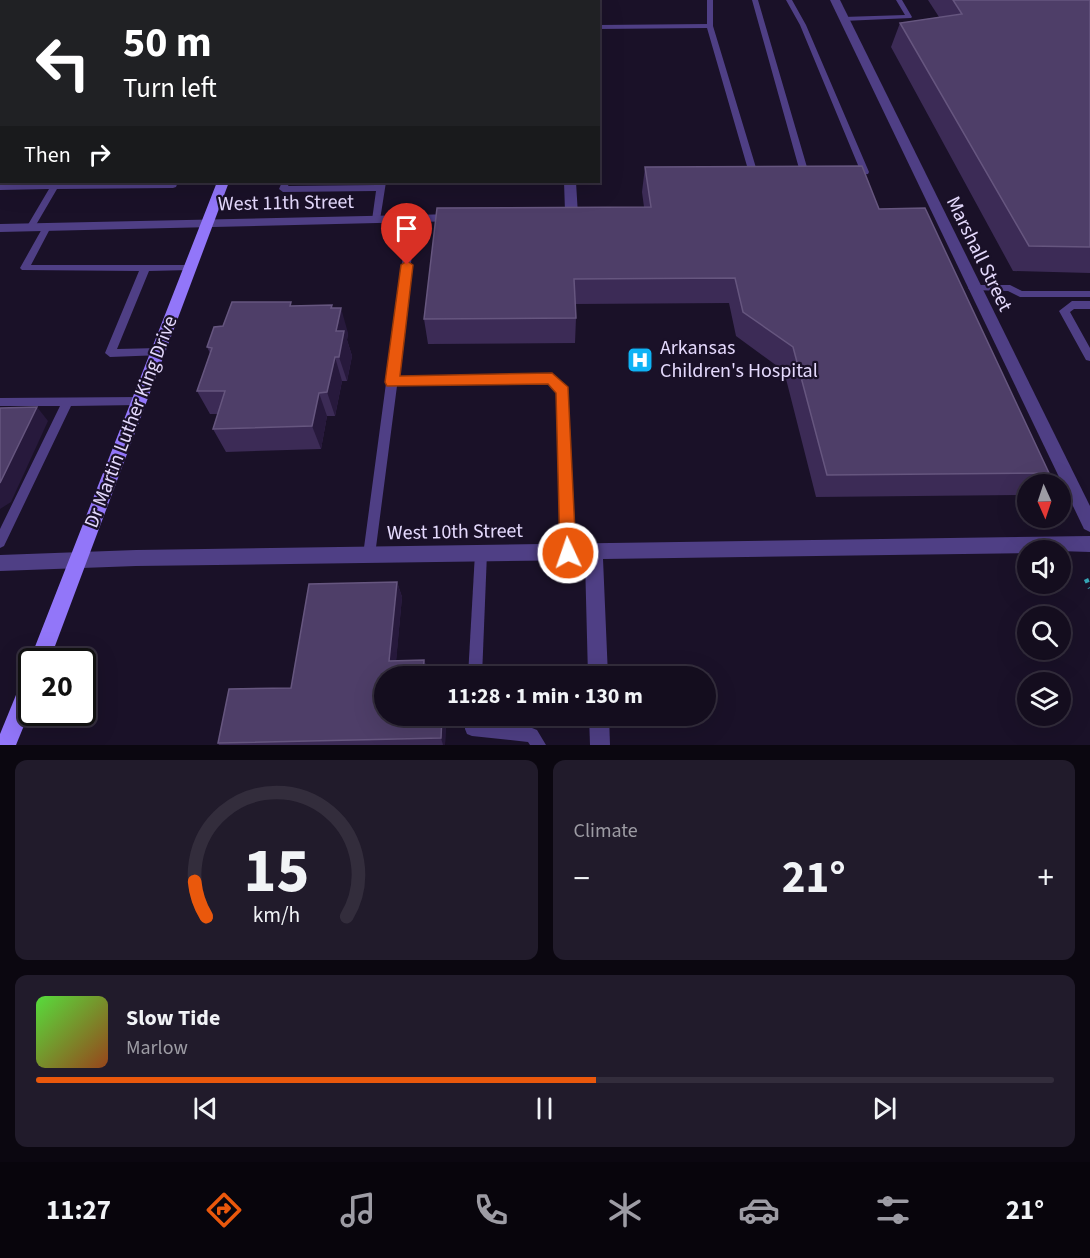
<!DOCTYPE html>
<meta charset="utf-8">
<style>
body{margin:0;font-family:"Source Sans 3",sans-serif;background:#211b2b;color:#f1f3f6;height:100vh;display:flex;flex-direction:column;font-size:22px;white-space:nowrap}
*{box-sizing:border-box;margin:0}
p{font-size:20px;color:#9d9ca4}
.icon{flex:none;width:33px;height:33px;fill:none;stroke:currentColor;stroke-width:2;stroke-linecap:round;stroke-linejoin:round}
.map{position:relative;height:745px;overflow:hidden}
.sheet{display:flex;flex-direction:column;gap:15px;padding:15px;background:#0b0710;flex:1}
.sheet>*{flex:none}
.top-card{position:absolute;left:0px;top:0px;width:600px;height:183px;box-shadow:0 6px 24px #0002,0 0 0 2px #332d3c;background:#202124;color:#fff;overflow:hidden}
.needle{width:39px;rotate:177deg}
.tools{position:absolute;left:1017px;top:474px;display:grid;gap:12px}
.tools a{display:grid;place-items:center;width:54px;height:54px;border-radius:50%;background:#140d1e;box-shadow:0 6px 24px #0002,0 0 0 2px #332d3c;font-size:30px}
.speed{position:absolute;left:18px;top:648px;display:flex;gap:12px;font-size:30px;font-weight:700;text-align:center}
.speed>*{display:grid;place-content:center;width:78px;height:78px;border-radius:50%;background:#140d1e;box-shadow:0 6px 24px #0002,0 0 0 2px #332d3c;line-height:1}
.speed .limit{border:3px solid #111;border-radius:9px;background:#fff;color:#111}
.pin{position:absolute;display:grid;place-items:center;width:51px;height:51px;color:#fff;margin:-62px -26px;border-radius:50% 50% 50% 0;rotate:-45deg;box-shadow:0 0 6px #0007}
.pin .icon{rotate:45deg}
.me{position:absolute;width:66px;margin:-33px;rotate:357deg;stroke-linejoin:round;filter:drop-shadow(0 0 4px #0008)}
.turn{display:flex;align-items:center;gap:21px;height:126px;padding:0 24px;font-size:27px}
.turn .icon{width:78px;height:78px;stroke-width:2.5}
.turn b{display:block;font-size:42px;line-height:51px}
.then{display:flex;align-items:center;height:57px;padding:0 24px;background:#0003;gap:12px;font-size:22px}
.big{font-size:45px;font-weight:700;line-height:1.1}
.sheet .card{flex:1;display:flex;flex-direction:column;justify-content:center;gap:9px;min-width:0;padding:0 21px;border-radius:12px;background:#211b2b}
.sheet .dial{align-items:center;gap:0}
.dial svg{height:156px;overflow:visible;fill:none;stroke:#332d3c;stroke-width:7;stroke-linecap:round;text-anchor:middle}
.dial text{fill:#f1f3f6;stroke:none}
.song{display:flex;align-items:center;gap:18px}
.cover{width:72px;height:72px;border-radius:9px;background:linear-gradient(135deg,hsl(110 70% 55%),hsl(20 70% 35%))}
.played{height:6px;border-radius:3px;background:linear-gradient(90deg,#ea580c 55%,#332d3c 55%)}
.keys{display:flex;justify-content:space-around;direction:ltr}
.heat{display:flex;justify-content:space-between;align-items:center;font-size:33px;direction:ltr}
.sheet .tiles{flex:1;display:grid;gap:15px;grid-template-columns:1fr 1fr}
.card:last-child{grid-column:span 2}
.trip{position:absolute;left:374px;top:666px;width:342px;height:60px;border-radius:30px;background:#140d1e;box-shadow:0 6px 24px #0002,0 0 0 2px #332d3c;font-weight:700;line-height:60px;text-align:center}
.dock{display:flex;height:96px;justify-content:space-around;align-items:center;background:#08050c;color:#9d9ca4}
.dock .icon{width:42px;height:42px}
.dock .active{color:#ea580c}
.dock b{font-size:27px;color:#f1f3f6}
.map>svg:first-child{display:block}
</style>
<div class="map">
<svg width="1090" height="745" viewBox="0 0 1090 745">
<rect width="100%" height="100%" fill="#1a1128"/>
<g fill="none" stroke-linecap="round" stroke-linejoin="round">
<!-- path -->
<path stroke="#36a6b6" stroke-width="4.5" stroke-dasharray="4 5" stroke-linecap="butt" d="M1086 579 1090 588"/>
<!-- service -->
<g fill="#4f3f85" fill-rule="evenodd">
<rect x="509" y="0" width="6" height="2"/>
<path d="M707 0H713V26L757 171 761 173V177H755L749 173 707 28 598 29V25L707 24Z"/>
<path d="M752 0H758L809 174 808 176 801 177 797 174 800 172Z"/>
<path d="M786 0H792L806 25 869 172 868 174 850 176 846 173 850 170H860L800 25Z"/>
<path d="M896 0H902L912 17 911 18 843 21 840 19 843 17 905 15Z"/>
<rect x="0" y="53" width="2" height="4"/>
<path d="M53 182H57L60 184 178 182 176 187 173 188 57 189 33 230H27L26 228 49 189 0 190V184H52Z"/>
<path d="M282 182H290L288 186 377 185 378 182H386L380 220 376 223 372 220 376 191 283 192 279 189Z"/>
<path d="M412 216 416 219 398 378 556 376 568 391 574 553 572 557 568 559 564 557 562 553 558 392 549 383 397 386 375 555 373 559 369 561 365 559 363 555 408 219Z"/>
<path d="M47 224 51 227 31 265H194L196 267 194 269 191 270 149 271 117 349 158 348 163 352 162 355 110 357 105 353 139 271 22 270 20 268 43 227Z"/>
<path d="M973 285H1010L1022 291H1090V297H1020L1008 291 970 290 968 288 970 286Z"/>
<path d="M1072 301H1090V309H1074L1070 312 1090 348V361L1086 360 1059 311Z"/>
<path d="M139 397 143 398 144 401 143 404 139 405 71 406 4 546 0 548V529L60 406H0V398Z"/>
<path d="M481 547 485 549 487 553 482 676H468L475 553 477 549Z"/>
<path d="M465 716H479V723L532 728 537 730 546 745H530L528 742 472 736 467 734 465 729Z"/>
</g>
<!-- minor -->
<g fill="#4f3f85" fill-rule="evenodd">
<rect x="556" y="0" width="10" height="2"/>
<path d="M830 0H840L1090 506V532L1084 529Z"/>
<rect x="0" y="34" width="2" height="6"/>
<path d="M564 182H576L578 215 576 218 561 220 555 216 557 213 565 211Z"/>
<path d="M456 214 462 218 460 221 0 232V224Z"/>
<path d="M1090 536V552L1028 550V553L603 559 608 676H588L585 560 136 566 0 571V555L136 550Z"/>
<path d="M589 716H609L610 745H590Z"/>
</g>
<!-- secondary -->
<g fill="#9276f9" fill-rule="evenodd">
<rect x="287" y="0" width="10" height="2"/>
<path d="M217 182H229L49 662H32V667L29 662Z"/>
<path d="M32 670V706L16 745H0V734L25 673Z"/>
</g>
</g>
<!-- wall -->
<g fill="#3c2b56">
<path d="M98 0H231L230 2H98Z"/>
<path d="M928 0H1090V273L1013 271 891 47 900 23 939 17Z"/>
<rect x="0" y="56" width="2" height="121"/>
<path d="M645 167 879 209 1049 473 1039 484H1028V495L816 497 784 371 736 336 729 303 575 304 576 318 575 343 428 344 424 319 644 207 642 192Z"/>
<path d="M292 306 333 308 348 333 347 340 352 356 347 381H342L335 416H327L321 449 226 452 213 429 218 414H210L197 391 210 353 207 347 223 326Z"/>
<path d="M397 582 402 597 396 660H424L429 673 428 676H384L446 716 445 745H219L218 743 291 688Z"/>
</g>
<!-- shaded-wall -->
<g fill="#27193c">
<path d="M332 305 338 325 341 308 348 333 347 340 352 356 347 381 339 357 336 331 331 308Z"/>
<path d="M335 357 342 381 335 416 327 392Z"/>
<path d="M319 393 327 416 321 449 312 426Z"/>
<path d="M37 407 48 421 11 502 0 509V483Z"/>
<path d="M397 582 402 597 395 674 389 661Z"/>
<path d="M424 660 429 673 428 676H423Z"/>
<path d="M442 716H446L445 745H443L441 738Z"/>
</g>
<!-- building -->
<g fill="#4e3e68" stroke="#66567f" stroke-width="1.5">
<rect x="455" y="0" width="46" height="2"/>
<path d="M953 0H1090V247L1029 246 900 23 962 14Z"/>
<rect x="0" y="56" width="2" height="101"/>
<path d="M862 166 879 209 925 208 1049 473 827 475 793 347 743 312 735 278 574 279 576 318 424 319 437 208 651 207 645 167Z"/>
<path d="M232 302H291L290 306 332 305 331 308H341L336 331H344L339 357H335L327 392 319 393 312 426 213 429 225 391H197L212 348 207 347 214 327 223 326Z"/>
<path d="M37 407 0 483V408Z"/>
<path d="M397 582 389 661 424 660 423 676H384V716H442L441 738 218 743 229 689 291 688 309 584Z"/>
</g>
<!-- route -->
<path fill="#ea580c" stroke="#983908" stroke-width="1.5" d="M407 261 413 265 400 376 552 373 568 387 576 553 573 558 568 560 562 558 560 553 556 393 548 384 387 386 385 382 401 265Z"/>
<!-- icons -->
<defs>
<g id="hospital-square" transform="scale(1.35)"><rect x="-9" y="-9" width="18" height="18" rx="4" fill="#0fb3f5" stroke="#1a1128"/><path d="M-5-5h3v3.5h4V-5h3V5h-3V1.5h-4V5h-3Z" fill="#fff"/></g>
</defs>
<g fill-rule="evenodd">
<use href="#hospital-square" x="640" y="360"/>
</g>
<g text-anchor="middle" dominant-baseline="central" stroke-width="4.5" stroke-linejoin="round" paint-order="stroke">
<!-- street labels -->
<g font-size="20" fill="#e5dafd" stroke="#1a1128">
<text transform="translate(286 203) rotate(-1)">West 11th Street</text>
<text transform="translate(979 254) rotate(64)">Marshall Street</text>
<text transform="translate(131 422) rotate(-69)">Dr Martin Luther King Drive</text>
<text transform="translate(455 532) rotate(-1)">West 10th Street</text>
</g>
<!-- poi labels -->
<g font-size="20" fill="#e5dafd" stroke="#1a1128" text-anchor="start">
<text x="660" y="348">Arkansas<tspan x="660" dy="23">Children's Hospital</tspan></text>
</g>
</g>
</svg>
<div class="tools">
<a><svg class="needle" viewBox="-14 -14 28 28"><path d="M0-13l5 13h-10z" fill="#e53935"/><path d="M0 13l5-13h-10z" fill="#9d9ca4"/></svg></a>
<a><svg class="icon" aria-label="sound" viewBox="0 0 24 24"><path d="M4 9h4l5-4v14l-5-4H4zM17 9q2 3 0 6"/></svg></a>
<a><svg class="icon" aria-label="search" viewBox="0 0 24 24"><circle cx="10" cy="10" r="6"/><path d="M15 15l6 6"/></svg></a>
<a><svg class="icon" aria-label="layers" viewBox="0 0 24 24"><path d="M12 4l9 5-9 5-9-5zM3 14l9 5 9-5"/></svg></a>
</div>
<div class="speed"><div class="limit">20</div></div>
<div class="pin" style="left:407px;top:265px;background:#d93025"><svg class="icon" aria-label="arrive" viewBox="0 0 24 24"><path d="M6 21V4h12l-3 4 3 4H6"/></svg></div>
<svg class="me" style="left:568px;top:553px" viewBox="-20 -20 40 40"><circle r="17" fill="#ea580c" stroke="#fff" stroke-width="3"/><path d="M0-11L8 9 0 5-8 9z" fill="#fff"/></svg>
<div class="trip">11:28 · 1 min · 130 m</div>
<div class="top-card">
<div class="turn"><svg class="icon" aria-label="left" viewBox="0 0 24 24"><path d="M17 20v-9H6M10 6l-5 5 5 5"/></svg><div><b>50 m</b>Turn left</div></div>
<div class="then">Then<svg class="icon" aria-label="right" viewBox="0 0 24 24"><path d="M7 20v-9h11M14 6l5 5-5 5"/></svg></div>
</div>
</div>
<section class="sheet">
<div class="tiles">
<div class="card dial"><svg viewBox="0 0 100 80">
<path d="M14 69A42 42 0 1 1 86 69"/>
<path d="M14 69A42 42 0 0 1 8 51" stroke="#ea580c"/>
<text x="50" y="56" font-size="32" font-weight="700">15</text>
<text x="50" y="72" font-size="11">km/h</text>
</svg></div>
<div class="card"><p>Climate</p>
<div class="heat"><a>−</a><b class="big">21°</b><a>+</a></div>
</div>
<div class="card">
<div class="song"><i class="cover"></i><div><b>Slow Tide</b><p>Marlow</p></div></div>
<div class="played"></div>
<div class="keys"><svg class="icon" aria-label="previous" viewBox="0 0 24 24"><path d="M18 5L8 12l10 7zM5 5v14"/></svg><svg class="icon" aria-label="pause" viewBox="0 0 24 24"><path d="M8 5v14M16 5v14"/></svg><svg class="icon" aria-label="next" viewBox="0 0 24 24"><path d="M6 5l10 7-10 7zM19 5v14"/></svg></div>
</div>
</div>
</section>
<nav class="dock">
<b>11:27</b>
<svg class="icon active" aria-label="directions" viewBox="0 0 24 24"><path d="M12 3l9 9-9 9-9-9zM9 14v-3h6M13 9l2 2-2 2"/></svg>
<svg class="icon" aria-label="music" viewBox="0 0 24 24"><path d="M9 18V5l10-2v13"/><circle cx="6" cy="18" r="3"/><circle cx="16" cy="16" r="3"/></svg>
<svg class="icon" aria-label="phone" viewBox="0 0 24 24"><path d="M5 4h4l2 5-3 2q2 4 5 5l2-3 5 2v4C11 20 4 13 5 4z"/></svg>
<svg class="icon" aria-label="climate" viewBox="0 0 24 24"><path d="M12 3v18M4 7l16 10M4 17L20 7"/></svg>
<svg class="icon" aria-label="car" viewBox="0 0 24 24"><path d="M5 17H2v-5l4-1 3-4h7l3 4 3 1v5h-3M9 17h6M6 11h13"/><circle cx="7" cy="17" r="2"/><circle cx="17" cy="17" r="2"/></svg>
<svg class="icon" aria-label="filters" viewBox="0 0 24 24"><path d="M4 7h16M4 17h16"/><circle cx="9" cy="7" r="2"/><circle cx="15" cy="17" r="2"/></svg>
<b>21°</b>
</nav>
